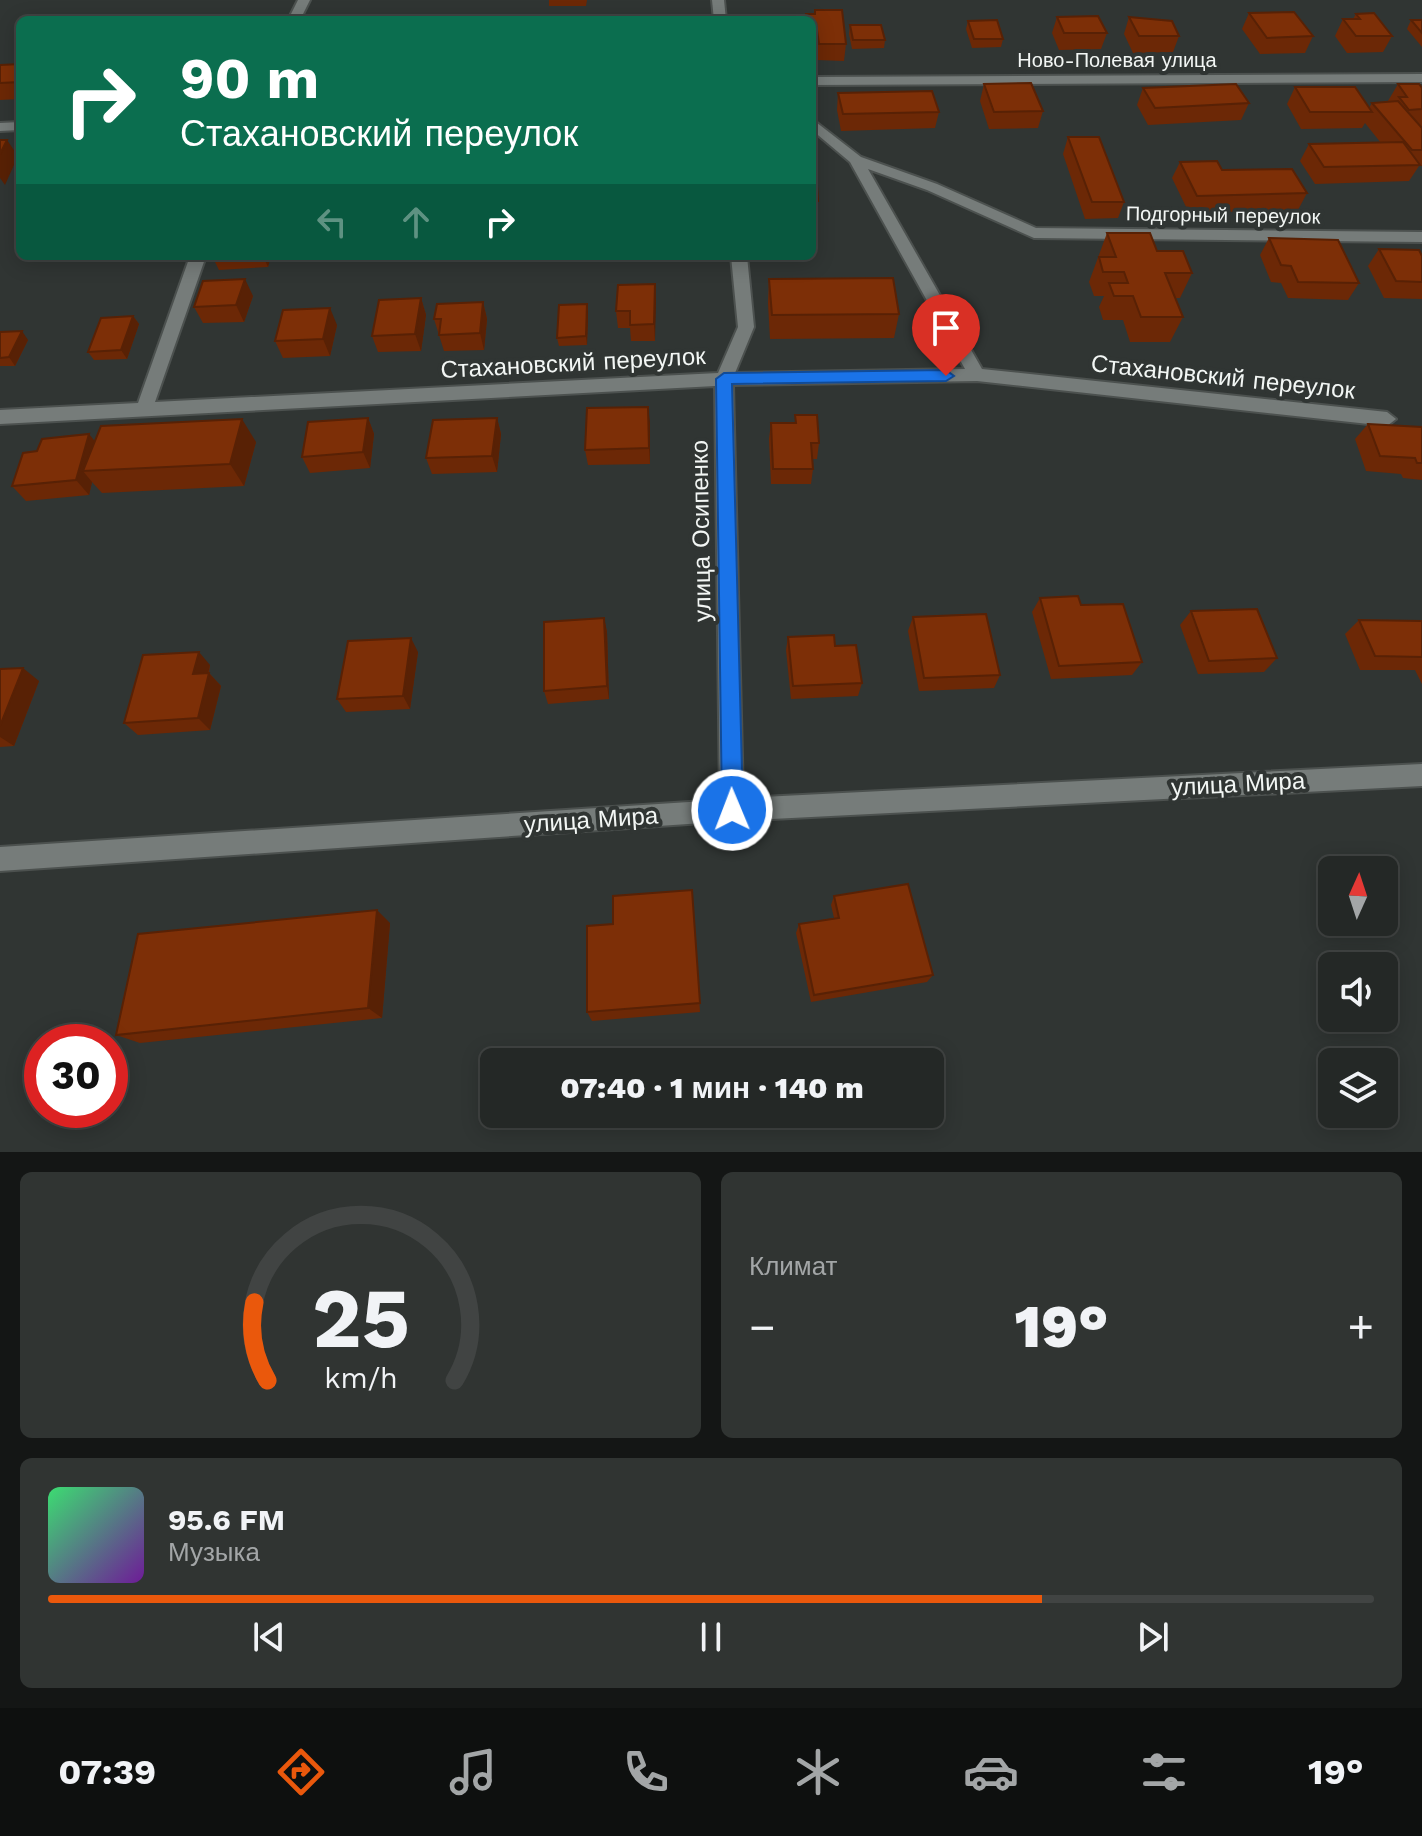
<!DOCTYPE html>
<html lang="ru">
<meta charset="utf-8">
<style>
body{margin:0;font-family:"Work Sans",sans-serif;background:#303432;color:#f1f3f6;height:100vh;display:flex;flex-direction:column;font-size:30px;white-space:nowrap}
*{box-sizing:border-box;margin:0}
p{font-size:26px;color:#a3a6a7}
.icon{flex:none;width:44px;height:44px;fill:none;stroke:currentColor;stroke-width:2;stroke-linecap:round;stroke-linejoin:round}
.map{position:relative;height:1152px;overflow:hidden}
.drawer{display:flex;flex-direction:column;gap:20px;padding:20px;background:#141615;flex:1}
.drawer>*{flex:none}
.guide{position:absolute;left:16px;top:16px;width:800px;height:244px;border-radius:12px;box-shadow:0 4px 20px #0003,0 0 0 2px #414443;background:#0b6e4f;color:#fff;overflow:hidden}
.needle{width:52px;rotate:3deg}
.buttons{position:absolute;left:1318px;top:856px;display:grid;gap:16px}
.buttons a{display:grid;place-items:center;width:80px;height:80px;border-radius:12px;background:#242826;box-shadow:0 4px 20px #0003,0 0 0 2px #414443;font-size:40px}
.speed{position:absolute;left:24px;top:1024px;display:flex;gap:16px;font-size:40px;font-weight:700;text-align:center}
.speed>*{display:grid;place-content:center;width:104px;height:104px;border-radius:50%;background:#242826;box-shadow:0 4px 20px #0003,0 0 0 2px #414443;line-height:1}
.speed .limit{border:12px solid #d22;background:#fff;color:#111}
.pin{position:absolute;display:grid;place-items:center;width:68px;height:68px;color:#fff;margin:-82px -34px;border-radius:50% 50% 50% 0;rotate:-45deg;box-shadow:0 0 8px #0007}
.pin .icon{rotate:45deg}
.me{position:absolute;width:88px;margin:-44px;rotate:359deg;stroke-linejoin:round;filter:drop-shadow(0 0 6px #0008)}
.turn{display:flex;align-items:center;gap:28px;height:168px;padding:0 32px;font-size:36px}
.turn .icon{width:104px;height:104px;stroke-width:2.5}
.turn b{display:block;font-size:56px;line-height:68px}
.lanes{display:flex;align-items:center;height:76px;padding:0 32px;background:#0003;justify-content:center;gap:40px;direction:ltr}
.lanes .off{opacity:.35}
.big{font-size:60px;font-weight:800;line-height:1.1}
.drawer .widget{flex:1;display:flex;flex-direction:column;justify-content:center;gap:12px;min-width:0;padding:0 28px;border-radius:12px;background:#303432}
.drawer .dial{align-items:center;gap:0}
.dial svg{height:208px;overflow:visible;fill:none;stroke:#414443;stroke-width:7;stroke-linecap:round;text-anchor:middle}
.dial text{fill:#f1f3f6;stroke:none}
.song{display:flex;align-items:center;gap:24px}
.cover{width:96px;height:96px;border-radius:12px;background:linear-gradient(135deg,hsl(140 70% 55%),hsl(280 70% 35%))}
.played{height:8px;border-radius:4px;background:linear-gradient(90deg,#ea580c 75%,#414443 75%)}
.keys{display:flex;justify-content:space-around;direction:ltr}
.heat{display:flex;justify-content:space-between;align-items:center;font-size:44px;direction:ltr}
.drawer .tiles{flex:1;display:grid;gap:20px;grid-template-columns:1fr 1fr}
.widget:last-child{grid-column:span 2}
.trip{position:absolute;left:480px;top:1048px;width:464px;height:80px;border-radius:12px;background:#242826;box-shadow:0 4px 20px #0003,0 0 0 2px #414443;font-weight:800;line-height:80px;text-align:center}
.dock{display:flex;height:128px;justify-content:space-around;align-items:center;background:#0e100f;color:#a3a6a7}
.dock .icon{width:56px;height:56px}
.dock .on{color:#ea580c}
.dock b{font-size:36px;color:#f1f3f6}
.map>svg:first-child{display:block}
</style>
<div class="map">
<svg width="1422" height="1152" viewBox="0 0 1422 1152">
<rect width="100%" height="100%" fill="#303533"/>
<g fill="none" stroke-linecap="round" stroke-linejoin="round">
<!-- minor casing -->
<g stroke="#4c514f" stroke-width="4">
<g id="minor">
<path d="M298 0H310L300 20H288Z"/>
<path d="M712 0H724L726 20H714Z"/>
<path d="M1422 74V82L812 85V77Z"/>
<path d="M812 119 861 157 937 184 1036 228 1422 232V242L1034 238 927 190 868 169 982 369 1387 412 1396 419 1387 426 977 381 733 385 743 798 1422 764V786L732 821 0 871V847L720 800 715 386 0 424V410L138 403 190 256H206L155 402 718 373 738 327 731 256H747L754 327 735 373 965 369 850 162 812 130Z"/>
<path d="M20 122V130L0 131V123Z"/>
</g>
</g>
<!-- minor -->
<use href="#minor" fill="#767c7a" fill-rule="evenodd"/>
</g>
<!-- wall -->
<g fill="#6c2806">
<path d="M549 0H587L586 6H549Z"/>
<path d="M815 10 846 44 844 61 817 60 815 39H812V20H805L806 14H814Z"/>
<path d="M1249 13 1313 36 1305 53 1260 54 1242 29Z"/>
<path d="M1356 14 1392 36 1383 52 1347 53 1335 36 1343 19H1353Z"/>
<path d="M1057 17 1107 33 1101 49 1059 50 1052 33Z"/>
<path d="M1129 17 1179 36 1173 52 1133 53 1124 34Z"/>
<path d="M1411 20H1422V47L1407 29Z"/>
<path d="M968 21 1003 39 1001 47 972 48 966 29Z"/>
<path d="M850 25 885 40 884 48 852 49 849 34Z"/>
<path d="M20 64V99L0 100V65Z"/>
<path d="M984 84 1043 111 1038 128 989 129 980 101Z"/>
<path d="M1398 84 1422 88V126H1420L1422 128V166H1419L1409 181 1315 184 1300 161 1309 144 1381 143 1365 123 1362 128 1301 129 1287 104 1295 87 1369 108 1372 103 1388 102V101Z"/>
<path d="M1143 88 1249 103 1241 120 1148 125 1137 105Z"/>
<path d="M838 93 939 112 935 128 841 131 837 110Z"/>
<path d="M1068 137 1124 202 1118 218 1085 219 1063 154Z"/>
<path d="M812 139 818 201 817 218H812Z"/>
<path d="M1180 162 1307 193 1298 210 1189 213 1172 178Z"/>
<path d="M1107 233 1157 251 1192 273 1180 298H1175L1183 317 1170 342H1130L1123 320H1103L1099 307 1104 296H1094L1089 282Z"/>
<path d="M1269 238 1359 283 1348 300 1288 298 1281 283 1271 282 1260 255Z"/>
<path d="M1379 249 1422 256V299L1384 298 1368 266Z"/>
<path d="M212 256H271L268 267 219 270Z"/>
<path d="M769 279 899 314 894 338 770 339 768 303Z"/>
<path d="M655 284V341H631L630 328H618L616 311Z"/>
<path d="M253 296 244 322 203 323 194 307Z"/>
<path d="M421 298 426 315 421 351 378 352 372 336Z"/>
<path d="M483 302 487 319 484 350 444 351 434 319Z"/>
<path d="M587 304 588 312 587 345 559 346 557 338Z"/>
<path d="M133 316 139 324 127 359 94 360 88 352Z"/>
<path d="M337 325 330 356 283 358 275 341Z"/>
<path d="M0 332 28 340 15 366H0Z"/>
<path d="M795 415 819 443 817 459H812L813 469 811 484H771L769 439 771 423H795Z"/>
<path d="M368 418 374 434 370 468 310 473 302 457Z"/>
<path d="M497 418 501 434 497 472 432 474 426 458Z"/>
<path d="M650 423V464L588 465 585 450Z"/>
<path d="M1368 424 1422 427V480L1403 478 1401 474 1366 471 1355 439Z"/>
<path d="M95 441 256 442 244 486 102 493 92 482 89 495 26 501 12 486 37 451Z"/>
<path d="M1040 598 1081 605 1142 662 1132 675 1051 679 1032 612Z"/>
<path d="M1191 611 1277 658 1264 672 1198 674 1180 625Z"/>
<path d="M913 617 1000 675 994 688 919 691 908 631Z"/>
<path d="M604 618 607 632 609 699 548 704 544 691Z"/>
<path d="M1359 620 1422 621V684L1415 670H1360L1345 634Z"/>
<path d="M788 637 835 646 862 683 858 696 791 699 786 650Z"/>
<path d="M418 652 410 709 346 712 337 699Z"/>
<path d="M210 665 209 673 221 686 210 730 138 735 124 723Z"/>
<path d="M0 669 39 681 14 746 0 747Z"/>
<path d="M692 890 700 1012 592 1021 587 1012 613 924Z"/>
<path d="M834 896 933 975 927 982 811 1002 796 933 799 924 834 918 831 905Z"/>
<path d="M390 923 382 1018 140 1043 116 1035Z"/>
</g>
<!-- shaded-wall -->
<g fill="#582105">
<path d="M7 140 18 156 5 185 0 178V154Z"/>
<path d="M263 256H271L268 267Z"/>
<path d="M245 279 253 296 244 322 236 305Z"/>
<path d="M655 284 656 301 655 341 654 324Z"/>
<path d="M421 298 426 315 421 351 415 334Z"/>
<path d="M483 302 487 319 484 350 480 333Z"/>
<path d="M587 304 588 312 587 345 586 336Z"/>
<path d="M330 308 337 325 330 356 323 339Z"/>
<path d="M133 316 139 324 127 359 121 350Z"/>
<path d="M22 331 28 340 15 366 9 357Z"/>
<path d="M648 407 650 423V464L649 448Z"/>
<path d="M368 418 374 434 370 468 363 452Z"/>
<path d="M497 418 501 434 497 472 492 456Z"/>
<path d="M242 419 256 442 244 486 230 464Z"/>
<path d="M89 434 102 450 83 471 92 482 89 495 76 480Z"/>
<path d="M604 618 607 632 609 699 607 686Z"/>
<path d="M411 638 418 652 410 709 403 696Z"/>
<path d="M199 652 210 665 205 687 193 674Z"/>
<path d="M23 668 39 681 14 746 0 737V726Z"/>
<path d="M209 673 221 686 210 730 198 718Z"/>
<path d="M377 910 390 923 382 1018 368 1008Z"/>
</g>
<!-- building -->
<g fill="#7d2f07" stroke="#582105" stroke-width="2">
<path d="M815 10H842L846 44H819L816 23H812V20H807L806 14H815Z"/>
<path d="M1294 12 1313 36 1267 38 1249 13Z"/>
<path d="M1374 13 1392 36H1356L1343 19H1360L1356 14Z"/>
<path d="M682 16V20H636V18Z"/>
<path d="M1098 16 1107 33H1064L1057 17Z"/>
<path d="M1129 17 1172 21 1179 36H1139Z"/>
<path d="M997 20 1003 39H974L968 21Z"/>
<path d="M1411 20H1422V33Z"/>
<path d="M850 25H881L885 40H853Z"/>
<path d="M20 64V82L0 83V65Z"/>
<path d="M1031 83 1043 111 994 112 984 84Z"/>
<path d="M1236 84 1249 103 1155 108 1143 88Z"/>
<path d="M1398 84H1419L1422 88V109L1409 110 1399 97H1407Z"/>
<path d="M1295 87H1355L1372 112H1310Z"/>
<path d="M932 91 939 112 843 114 838 93Z"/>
<path d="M1398 101 1422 128V150H1412L1372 103Z"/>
<path d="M1068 137H1099L1124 202H1092Z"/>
<path d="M812 139H814L818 201H812Z"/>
<path d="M0 140H7L0 154Z"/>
<path d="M1403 142 1420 165 1324 167 1309 144Z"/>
<path d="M1217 161 1222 170 1292 169 1307 193 1197 196 1180 162Z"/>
<path d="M1107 233H1150L1157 251H1183L1192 273H1165L1183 317H1141L1133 296H1114L1109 283H1128L1124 272H1103L1099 257H1116Z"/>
<path d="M1269 238 1338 240 1359 283 1298 282 1291 266 1281 265Z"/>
<path d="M1379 249 1419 250 1422 256V282L1396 281Z"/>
<path d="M893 278 899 314 772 315 769 279Z"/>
<path d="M245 279 236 305 194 307 203 281Z"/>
<path d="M655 284 654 324 630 325V311H616L618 285Z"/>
<path d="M421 298 415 334 372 336 379 300Z"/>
<path d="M483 302 480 333 439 335 441 319H434L437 304Z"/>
<path d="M587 304 586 336 557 338 559 305Z"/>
<path d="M330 308 323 339 275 341 283 310Z"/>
<path d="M133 316 121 350 88 352 101 318Z"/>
<path d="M22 331 9 357 0 358V332Z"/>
<path d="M648 407 649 448 585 450 587 408Z"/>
<path d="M795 415H817L819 443H811L813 469H773L771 423H796Z"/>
<path d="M368 418 363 452 302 457 308 422Z"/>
<path d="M497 418 492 456 426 458 433 420Z"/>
<path d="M242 419 230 464 83 471 101 426Z"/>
<path d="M1368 424 1422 427V463H1417L1415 458 1380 456Z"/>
<path d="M89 434 76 480 12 486 23 453 37 451 42 439Z"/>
<path d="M1078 596 1081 605 1123 604 1142 662 1059 666 1040 598Z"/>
<path d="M1257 609 1277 658 1209 661 1191 611Z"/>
<path d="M986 614 1000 675 924 678 913 617Z"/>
<path d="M604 618 607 686 544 691V622Z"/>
<path d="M1359 620 1422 621V657L1375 656Z"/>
<path d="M834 635 835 646 856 645 862 683 793 686 788 637Z"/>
<path d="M411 638 403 696 337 699 348 641Z"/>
<path d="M199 652 193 674 209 673 198 718 124 723 143 655Z"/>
<path d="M23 668 0 726V669Z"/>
<path d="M908 884 933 975 814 995 799 924 839 918 834 896Z"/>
<path d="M692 890 700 1003 587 1012V926L613 924V896Z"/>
<path d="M377 910 368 1008 116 1035 138 934Z"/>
</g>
<!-- route -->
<path fill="#1a73e8" stroke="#114b97" stroke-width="2" d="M946 370 954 376 946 381 732 384 743 810 740 817 732 820 725 817 722 810 716 379 724 373Z"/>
<g text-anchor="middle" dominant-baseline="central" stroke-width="8" stroke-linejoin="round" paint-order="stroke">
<!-- far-street labels -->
<g font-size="20" fill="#f2f6f4" stroke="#303533">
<text x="1117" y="60">Ново-Полевая улица</text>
<text transform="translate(1223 215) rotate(1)">Подгорный переулок</text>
</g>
<!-- street labels -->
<g font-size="24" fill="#f2f6f4" stroke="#303533">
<text transform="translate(573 363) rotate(-3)">Стахановский переулок</text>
<text transform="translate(1223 377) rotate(6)">Стахановский переулок</text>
<text transform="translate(701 531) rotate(-91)">улица Осипенко</text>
<text transform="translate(1238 784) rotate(-3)">улица Мира</text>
<text transform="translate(591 820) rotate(-4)">улица Мира</text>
</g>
</g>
</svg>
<div class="buttons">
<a><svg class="needle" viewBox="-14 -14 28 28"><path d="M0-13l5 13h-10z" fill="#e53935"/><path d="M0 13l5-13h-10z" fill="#a3a6a7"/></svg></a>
<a><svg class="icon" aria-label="sound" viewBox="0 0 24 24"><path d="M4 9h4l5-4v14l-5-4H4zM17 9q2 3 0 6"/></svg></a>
<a><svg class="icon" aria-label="layers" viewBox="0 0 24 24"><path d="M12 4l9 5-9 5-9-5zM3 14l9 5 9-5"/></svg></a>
</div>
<div class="speed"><div class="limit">30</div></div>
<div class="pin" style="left:946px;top:376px;background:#d93025"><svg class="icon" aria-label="arrive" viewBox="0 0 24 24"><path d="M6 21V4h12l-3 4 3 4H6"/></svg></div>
<svg class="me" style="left:732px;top:810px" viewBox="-20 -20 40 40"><circle r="17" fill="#1a73e8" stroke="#fff" stroke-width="3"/><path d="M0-11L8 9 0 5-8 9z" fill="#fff"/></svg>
<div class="trip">07:40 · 1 мин · 140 m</div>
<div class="guide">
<div class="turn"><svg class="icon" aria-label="right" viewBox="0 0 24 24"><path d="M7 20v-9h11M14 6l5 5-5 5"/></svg><div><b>90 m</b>Стахановский переулок</div></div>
<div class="lanes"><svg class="icon off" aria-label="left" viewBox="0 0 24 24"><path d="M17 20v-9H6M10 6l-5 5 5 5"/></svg><svg class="icon off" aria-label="ahead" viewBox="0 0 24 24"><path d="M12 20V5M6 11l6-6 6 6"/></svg><svg class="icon" aria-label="right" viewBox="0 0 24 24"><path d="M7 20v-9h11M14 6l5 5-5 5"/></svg></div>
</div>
</div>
<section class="drawer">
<div class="tiles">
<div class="widget dial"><svg viewBox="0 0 100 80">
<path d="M14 69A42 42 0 1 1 86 69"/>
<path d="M14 69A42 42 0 0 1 9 39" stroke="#ea580c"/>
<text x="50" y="56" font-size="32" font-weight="700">25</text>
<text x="50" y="72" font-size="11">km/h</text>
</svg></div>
<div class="widget"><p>Климат</p>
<div class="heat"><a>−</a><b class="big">19°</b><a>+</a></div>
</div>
<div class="widget">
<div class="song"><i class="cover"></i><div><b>95.6 FM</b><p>Музыка</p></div></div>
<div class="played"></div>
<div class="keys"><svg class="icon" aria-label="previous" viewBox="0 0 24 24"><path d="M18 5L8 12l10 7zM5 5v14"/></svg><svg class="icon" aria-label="pause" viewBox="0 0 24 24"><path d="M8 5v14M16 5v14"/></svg><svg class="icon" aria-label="next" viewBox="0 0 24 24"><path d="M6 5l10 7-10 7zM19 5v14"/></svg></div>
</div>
</div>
</section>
<nav class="dock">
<b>07:39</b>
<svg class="icon on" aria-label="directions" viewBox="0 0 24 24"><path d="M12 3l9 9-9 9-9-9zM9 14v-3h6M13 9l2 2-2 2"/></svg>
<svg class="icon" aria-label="music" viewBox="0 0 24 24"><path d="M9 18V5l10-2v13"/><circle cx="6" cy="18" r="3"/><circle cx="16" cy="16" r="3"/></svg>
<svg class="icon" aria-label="phone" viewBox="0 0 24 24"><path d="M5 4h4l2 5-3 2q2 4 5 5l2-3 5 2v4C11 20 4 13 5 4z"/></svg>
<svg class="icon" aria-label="climate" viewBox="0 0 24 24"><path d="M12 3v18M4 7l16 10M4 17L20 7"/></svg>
<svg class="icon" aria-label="car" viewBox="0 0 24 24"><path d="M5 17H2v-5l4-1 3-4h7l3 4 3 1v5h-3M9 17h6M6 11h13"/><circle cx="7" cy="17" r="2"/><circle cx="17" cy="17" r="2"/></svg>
<svg class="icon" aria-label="filters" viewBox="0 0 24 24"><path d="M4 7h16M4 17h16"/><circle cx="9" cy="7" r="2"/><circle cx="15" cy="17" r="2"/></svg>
<b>19°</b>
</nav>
